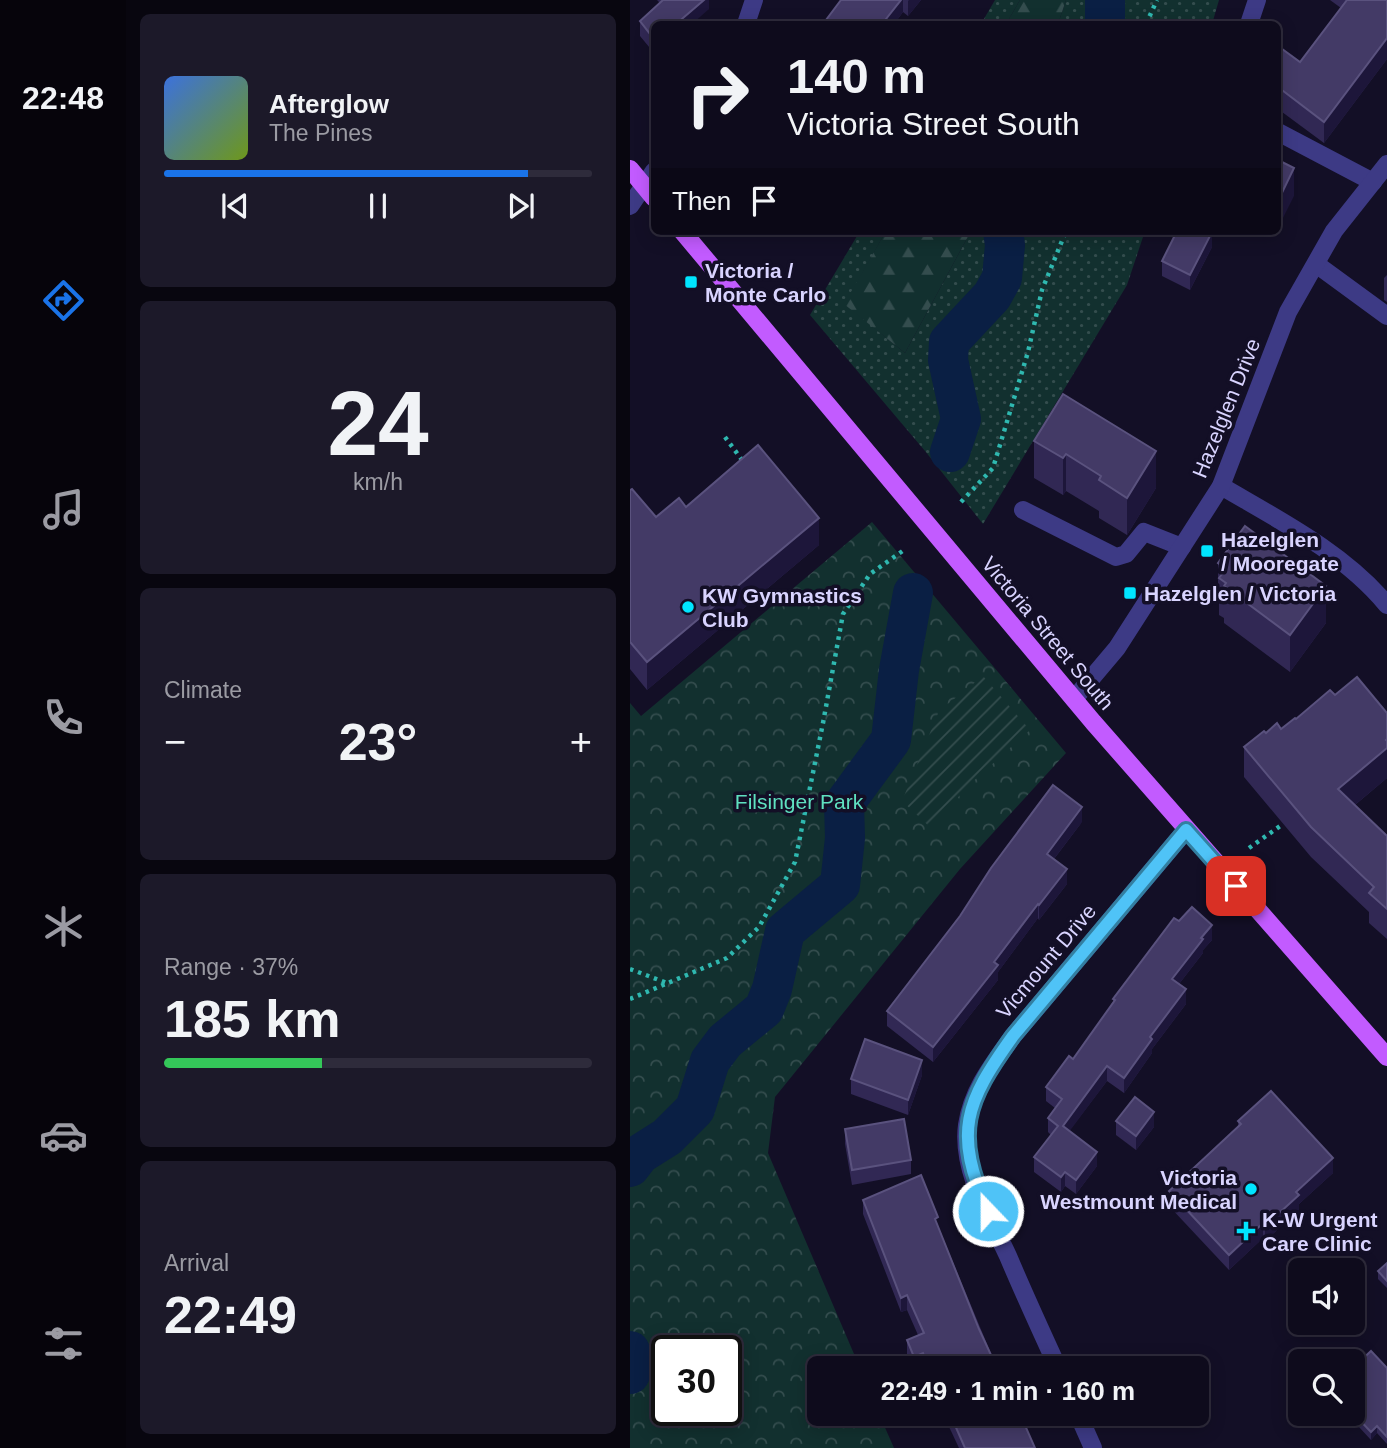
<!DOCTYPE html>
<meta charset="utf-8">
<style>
body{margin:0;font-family:Helvetica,sans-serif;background:#1c1929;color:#f1f3f6;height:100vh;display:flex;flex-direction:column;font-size:26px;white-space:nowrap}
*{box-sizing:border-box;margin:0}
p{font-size:23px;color:#9b9ba3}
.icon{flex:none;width:38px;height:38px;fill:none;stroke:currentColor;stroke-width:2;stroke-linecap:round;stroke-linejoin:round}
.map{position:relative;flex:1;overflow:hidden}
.sheet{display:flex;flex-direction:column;gap:14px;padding:14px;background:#08060f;width:504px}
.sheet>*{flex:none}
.guide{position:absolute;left:21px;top:21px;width:630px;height:214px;border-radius:10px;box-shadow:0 4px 18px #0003,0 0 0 2px #2e2b3b;background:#0e0b1c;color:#f1f3f6;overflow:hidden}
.buttons{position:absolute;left:658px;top:1258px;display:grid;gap:14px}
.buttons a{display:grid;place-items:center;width:77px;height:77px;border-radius:10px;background:#0e0b1c;box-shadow:0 4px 18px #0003,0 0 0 2px #2e2b3b;font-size:35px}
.speed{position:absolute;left:21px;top:1335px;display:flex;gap:14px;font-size:35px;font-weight:700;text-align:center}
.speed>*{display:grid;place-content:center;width:91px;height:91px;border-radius:50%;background:#0e0b1c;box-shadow:0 4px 18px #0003,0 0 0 2px #2e2b3b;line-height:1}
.speed .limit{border:4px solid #111;border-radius:10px;background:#fff;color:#111}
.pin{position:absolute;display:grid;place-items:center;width:60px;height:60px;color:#fff;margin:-30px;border-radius:14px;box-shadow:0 4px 10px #0006}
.me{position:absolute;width:77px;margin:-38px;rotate:338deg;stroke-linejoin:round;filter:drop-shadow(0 0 5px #0008)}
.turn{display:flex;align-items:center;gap:24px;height:147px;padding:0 21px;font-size:32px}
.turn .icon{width:91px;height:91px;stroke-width:2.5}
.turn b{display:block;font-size:49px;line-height:60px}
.then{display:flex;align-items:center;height:66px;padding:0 21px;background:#0003;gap:14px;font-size:26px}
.big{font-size:52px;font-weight:800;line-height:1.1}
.sheet .widget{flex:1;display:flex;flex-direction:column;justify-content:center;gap:10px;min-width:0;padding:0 24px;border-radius:10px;background:#1c1929}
.sheet .dial{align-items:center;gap:0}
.dial b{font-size:91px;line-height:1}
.song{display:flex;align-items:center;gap:21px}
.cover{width:84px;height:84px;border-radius:10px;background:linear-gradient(135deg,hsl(220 70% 55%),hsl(80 70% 35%))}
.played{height:7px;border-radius:4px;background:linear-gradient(90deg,#1a73e8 85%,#2e2b3b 85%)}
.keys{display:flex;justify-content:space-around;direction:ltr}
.heat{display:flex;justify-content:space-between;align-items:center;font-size:38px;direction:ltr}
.charge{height:10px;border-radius:5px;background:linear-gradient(90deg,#34c759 37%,#2e2b3b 0)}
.trip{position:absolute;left:177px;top:1356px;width:402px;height:70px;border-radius:10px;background:#0e0b1c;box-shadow:0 4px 18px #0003,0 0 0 2px #2e2b3b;font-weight:800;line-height:70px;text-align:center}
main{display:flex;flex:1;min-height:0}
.tab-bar{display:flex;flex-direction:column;width:126px;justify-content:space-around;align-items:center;background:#06040b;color:#9b9ba3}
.tab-bar .icon{width:49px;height:49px}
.tab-bar .on{color:#1a73e8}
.tab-bar b{font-size:32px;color:#f1f3f6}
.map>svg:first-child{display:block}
</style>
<main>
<nav class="tab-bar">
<b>22:48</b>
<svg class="icon on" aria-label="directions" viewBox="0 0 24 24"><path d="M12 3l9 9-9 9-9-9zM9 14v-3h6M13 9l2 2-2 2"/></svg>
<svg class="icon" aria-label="music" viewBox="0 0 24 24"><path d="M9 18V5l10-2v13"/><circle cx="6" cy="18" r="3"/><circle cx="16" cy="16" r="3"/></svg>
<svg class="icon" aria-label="phone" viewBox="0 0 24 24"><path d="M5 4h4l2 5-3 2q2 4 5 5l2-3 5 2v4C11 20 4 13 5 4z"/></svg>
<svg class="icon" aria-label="climate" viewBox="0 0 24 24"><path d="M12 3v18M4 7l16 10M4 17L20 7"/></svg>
<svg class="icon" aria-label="car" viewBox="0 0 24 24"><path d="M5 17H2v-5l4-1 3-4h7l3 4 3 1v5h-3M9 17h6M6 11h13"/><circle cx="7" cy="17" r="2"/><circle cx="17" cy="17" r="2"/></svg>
<svg class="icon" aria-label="filters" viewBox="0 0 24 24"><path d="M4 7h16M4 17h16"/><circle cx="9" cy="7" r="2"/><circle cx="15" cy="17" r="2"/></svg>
</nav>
<section class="sheet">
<div class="widget">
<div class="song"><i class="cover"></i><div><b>Afterglow</b><p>The Pines</p></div></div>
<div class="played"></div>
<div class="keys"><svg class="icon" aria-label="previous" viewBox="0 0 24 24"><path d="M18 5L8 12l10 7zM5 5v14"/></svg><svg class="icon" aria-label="pause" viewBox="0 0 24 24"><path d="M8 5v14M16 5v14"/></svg><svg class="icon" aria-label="next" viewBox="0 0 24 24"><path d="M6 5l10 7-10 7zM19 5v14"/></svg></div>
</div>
<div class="widget dial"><b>24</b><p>km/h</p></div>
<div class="widget"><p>Climate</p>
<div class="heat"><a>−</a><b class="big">23°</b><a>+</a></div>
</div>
<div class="widget"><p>Range · 37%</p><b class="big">185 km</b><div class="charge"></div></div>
<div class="widget"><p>Arrival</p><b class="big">22:49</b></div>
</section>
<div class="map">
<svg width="757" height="1448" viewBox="0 0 757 1448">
<defs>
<pattern id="grass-dots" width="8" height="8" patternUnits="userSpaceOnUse" patternTransform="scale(1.75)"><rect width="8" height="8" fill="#12302f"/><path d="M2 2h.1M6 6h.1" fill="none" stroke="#344d4e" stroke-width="1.8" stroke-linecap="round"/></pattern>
<pattern id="forest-firs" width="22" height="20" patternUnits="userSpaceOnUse" patternTransform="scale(1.75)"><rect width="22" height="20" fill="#12302f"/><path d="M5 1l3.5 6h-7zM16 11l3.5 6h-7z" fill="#344d4e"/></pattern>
<pattern id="park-crowns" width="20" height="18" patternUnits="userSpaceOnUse" patternTransform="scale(1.75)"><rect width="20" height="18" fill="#12302f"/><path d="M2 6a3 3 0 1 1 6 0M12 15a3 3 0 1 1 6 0" fill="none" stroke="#344d4e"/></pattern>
<pattern id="garden-furrows" width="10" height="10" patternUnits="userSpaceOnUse" patternTransform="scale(1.75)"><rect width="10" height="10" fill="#12302f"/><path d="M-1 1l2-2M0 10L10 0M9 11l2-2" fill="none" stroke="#344d4e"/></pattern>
</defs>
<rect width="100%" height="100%" fill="#130f26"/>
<!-- grass -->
<g fill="url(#grass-dots)">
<path d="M365 0H390L376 24H351Z"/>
<path d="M436 0H589L582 24H428Z"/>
<path d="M230 231H256L215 304 275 353 341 231H515L497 285 353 524 295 451 180 315Z"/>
</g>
<!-- forest -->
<g fill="url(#forest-firs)">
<path d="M390 0H436L428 24H376Z"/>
<path d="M256 231H341L275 353 214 304Z"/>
</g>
<!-- park -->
<path fill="url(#park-crowns)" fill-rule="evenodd" d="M242 522 436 753 330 869 145 1097 138 1153 230 1368H189V1414H249L264 1448H0V703L11 716ZM37 1351H96V1410H37Z"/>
<!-- garden -->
<path fill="url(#garden-furrows)" d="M353 676 400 730 338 786 301 828 272 801 309 711Z"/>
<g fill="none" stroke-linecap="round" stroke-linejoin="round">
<!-- river -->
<g stroke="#0a1f44" stroke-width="40">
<path d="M475 0V24"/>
<path d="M320 452 331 419 318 360 319 342 362 296 372 278 375 245 373 231"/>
<path d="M0 1167 10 1154 37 1137 65 1109 80 1061 95 1041 134 1009 142 989 155 931 210 885 215 838 214 804 261 740 269 670 283 593"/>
<path d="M0 1351V1374"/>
</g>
<!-- path -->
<g stroke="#2fb8b0" stroke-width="4.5" stroke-dasharray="3.5 5" stroke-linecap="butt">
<path d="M516 24 527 0"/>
<path d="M95 437 115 464"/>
<path d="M331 502 363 468 398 352 412 290 436 231"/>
<path d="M619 848 653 824"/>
<path d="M0 969 37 983"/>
<path d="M0 999 97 958 129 927 165 862 193 723 213 614 240 574 274 550"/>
</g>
<!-- minor -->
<g stroke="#3d3a85" stroke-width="18">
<path d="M116 24 124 0"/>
<path d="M619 24 627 0"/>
<path d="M648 132 743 182"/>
<path d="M0 206 24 171"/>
<path d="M686 264 757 316"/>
<path d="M591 486C649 520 714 553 757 605"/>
<path d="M393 510 486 557 496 554 514 532 552 547"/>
<path d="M444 699 487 648 591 486 658 312 704 231 757 164"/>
<path d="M428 1368C411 1331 394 1294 378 1256 360 1217 331 1170 337 1125 342 1090 363 1064 383 1036L556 830"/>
<path d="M448 1414 463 1448"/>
</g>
<!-- major -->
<g stroke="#c25bff" stroke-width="18">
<path d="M0 169 24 198"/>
<path d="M52 231 463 722 757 1057"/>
</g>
</g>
<!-- wall -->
<g fill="#312854">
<path d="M27 0H79V9L24 24V53L10 36V21L30 3Z"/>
<path d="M211 0H291L278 16 273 12 264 24H193Z"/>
<path d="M700 0H757V59L694 143 648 109V46L670 62 711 8Z"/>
<path d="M582 247 560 290 532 276V261Z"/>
<path d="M757 275V302L754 300V278Z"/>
<path d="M404 441 526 488 497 535 469 518V511L436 491 433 495 404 478Z"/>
<path d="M0 490 26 517 56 507 189 545 17 690 0 669Z"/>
<path d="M588 563 696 623 660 672 594 623V618L589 615V601L588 600Z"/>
<path d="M705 695 757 713V778L725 805 757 836V939L739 923V912L681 857 614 777V747L636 733 651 729Z"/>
<path d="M452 822 424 859 437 884 409 920 408 918 368 972V980L303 1062 257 1026V1011Z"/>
<path d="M549 921 582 940 573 950V953L549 984 556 1004 522 1049V1053L494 1093 477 1081 439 1131 467 1166 446 1194 435 1186 431 1192 404 1172V1157L421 1135 418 1132V1118L425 1108 416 1101V1087L443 1059 483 1003V999Z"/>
<path d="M292 1075 278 1115 221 1094V1079Z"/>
<path d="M486 1121 524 1127 506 1150 486 1135Z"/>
<path d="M608 1121 703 1173 669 1204V1210L635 1241 633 1238 599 1270 539 1206V1191L608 1127Z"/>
<path d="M215 1129 281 1160V1174L222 1185 215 1144Z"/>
<path d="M233 1200 308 1226 367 1368H283L277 1355V1340L288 1335 277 1310 271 1312 233 1214Z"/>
<path d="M757 1263V1288L748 1279V1271Z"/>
<path d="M723 1368H757V1444L747 1433 741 1440 717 1414H723Z"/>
<path d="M313 1414H390L405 1448H329Z"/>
</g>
<!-- shaded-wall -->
<g fill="#1d163a">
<path d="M74 0H79V9L62 24H46Z"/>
<path d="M271 0H273V12L264 24H252Z"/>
<path d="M279 0H291L278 16V1Z"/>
<path d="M757 38V59L694 143V122Z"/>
<path d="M664 168V196L648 228V201Z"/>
<path d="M582 232V247L560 290V275Z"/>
<path d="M526 451V488L497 535V498Z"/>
<path d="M436 454V491L433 495V458Z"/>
<path d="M189 518V545L17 690V662Z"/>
<path d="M696 586V623L660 672V635Z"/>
<path d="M757 739V778L708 819V789Z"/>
<path d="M452 807V822L417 868V854Z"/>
<path d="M437 869V884L409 920V905Z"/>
<path d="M408 904V918L368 972V980L303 1062V1047Z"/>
<path d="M582 925V940L573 950V953L542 993V979L571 938Z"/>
<path d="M556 989V1004L522 1049V1053L494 1093V1078L520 1037Z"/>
<path d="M292 1060V1075L278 1115V1100Z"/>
<path d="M477 1066V1081L433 1140V1126Z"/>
<path d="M524 1112V1127L506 1150V1136Z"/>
<path d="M467 1152V1166L446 1194V1180Z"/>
<path d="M703 1158V1173L669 1204V1210L635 1241V1226L666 1192Z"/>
<path d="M435 1172V1186L431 1192V1177Z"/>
<path d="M633 1223V1238L599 1270V1255Z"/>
<path d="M277 1295V1310L271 1312V1298Z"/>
<path d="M293 1353V1368H284V1357Z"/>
<path d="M747 1426V1433L741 1440V1432Z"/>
</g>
<!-- building -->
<g fill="#433a66" stroke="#5a527e" stroke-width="2">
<path d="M33 0H74L46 24H24V39L10 21Z"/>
<path d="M211 0H271L252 24H193Z"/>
<path d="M717 0H757V38L694 122 648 87V46L670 62Z"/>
<path d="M648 160 664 168 648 201Z"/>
<path d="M547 231H580L582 232 560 275 532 261Z"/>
<path d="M433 394 526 451 497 498 469 480 471 476 436 454 433 458 404 441Z"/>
<path d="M128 445 189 518 17 662 0 642V490L2 489 26 517 49 498 56 507Z"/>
<path d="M615 526 696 586 660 635 594 586 596 583 589 578 596 569 588 563Z"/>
<path d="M727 677 757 713V739L756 740 757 741V748L708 789 757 836V909L739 893 744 887 681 827 614 747 634 731 636 733 647 723 651 729 665 718 666 719 700 690 705 695Z"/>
<path d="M423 785 452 807 417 854 437 869 409 905 408 904 364 962 368 965 303 1047 257 1011 330 916 361 868Z"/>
<path d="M562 907 582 925 571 938 573 939 542 979 556 989 520 1037 522 1039 494 1078 477 1066 433 1126 467 1152 446 1180 435 1172 431 1177 404 1157 428 1126 418 1118 432 1099 416 1087 439 1056 443 1059 485 1000 483 999 544 918 549 921Z"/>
<path d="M235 1039 292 1060 278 1100 221 1079Z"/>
<path d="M641 1091 703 1158 666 1192 669 1195 635 1226 633 1223 599 1255 539 1191 611 1124 608 1121Z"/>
<path d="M505 1097 524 1112 506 1136 486 1121Z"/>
<path d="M274 1119 281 1160 222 1170 215 1129Z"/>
<path d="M291 1175 308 1217 305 1219 349 1329 367 1368H299L293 1353 284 1357 277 1340 294 1333 277 1295 271 1298 233 1200Z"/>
<path d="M757 1263V1281L748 1271Z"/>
<path d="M741 1351 757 1368V1437L747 1426 741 1432 723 1413V1368Z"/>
<path d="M320 1414H390L405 1448H335Z"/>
</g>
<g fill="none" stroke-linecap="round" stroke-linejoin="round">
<!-- route casing -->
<g stroke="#337fa1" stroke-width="18">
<path id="route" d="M358 1211C323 1132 335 1103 383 1036L556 830 606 886"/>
</g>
<!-- route -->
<use href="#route" stroke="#4fc3f7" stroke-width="12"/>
</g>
<!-- markers -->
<g fill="#00e5ff" stroke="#130f26" stroke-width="2.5">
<rect x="54" y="275" width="14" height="14" rx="3.5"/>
<rect x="570" y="544" width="14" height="14" rx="3.5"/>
<rect x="493" y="586" width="14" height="14" rx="3.5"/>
<circle cx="58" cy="607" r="7"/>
<circle cx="621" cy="1189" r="7"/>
<path d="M612.5 1220.5h7v7h7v7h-7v7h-7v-7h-7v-7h7z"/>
</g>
<g text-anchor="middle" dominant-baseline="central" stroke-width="7" stroke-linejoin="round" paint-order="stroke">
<!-- poi labels -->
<g font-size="21" font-weight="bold" fill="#d9d4ff" stroke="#130f26" text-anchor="start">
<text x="75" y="270">Victoria /<tspan x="75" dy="24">Monte Carlo</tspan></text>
<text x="591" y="539">Hazelglen<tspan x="591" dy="24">/ Mooregate</tspan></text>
<text x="514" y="593">Hazelglen / Victoria</text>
<text x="72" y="595">KW Gymnastics<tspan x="72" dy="24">Club</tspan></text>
<text x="607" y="1177" text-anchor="end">Victoria<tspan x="607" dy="24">Westmount Medical</tspan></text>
<text x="632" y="1219">K-W Urgent<tspan x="632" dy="24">Care Clinic</tspan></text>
</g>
<!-- street labels -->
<g font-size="21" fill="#d9d4ff" stroke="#130f26">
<text transform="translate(596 408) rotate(-68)">Hazelglen Drive</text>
<text transform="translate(418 633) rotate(50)">Victoria Street South</text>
<text transform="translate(416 961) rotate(-50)">Vicmount Drive</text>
</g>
<!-- park labels -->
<g font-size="21" fill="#5fe0c0" stroke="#130f26">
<text x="169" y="801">Filsinger Park</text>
</g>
</g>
</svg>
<div class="buttons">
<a><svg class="icon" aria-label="sound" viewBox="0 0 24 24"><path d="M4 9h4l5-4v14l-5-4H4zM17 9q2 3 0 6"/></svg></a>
<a><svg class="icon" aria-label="search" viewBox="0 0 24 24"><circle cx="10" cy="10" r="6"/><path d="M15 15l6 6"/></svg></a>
</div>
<div class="speed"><div class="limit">30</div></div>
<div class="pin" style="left:606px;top:886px;background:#d93025"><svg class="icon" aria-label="arrive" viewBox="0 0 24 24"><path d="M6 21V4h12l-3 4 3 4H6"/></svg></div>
<svg class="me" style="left:358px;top:1211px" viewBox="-20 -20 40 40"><circle r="17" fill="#4fc3f7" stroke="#fff" stroke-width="3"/><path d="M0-11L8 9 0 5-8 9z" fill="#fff"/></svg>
<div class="trip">22:49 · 1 min · 160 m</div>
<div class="guide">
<div class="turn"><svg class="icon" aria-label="right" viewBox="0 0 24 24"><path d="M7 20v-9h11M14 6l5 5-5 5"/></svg><div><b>140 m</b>Victoria Street South</div></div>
<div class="then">Then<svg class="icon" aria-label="arrive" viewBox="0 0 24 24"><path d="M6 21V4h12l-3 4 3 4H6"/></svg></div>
</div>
</div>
</main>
